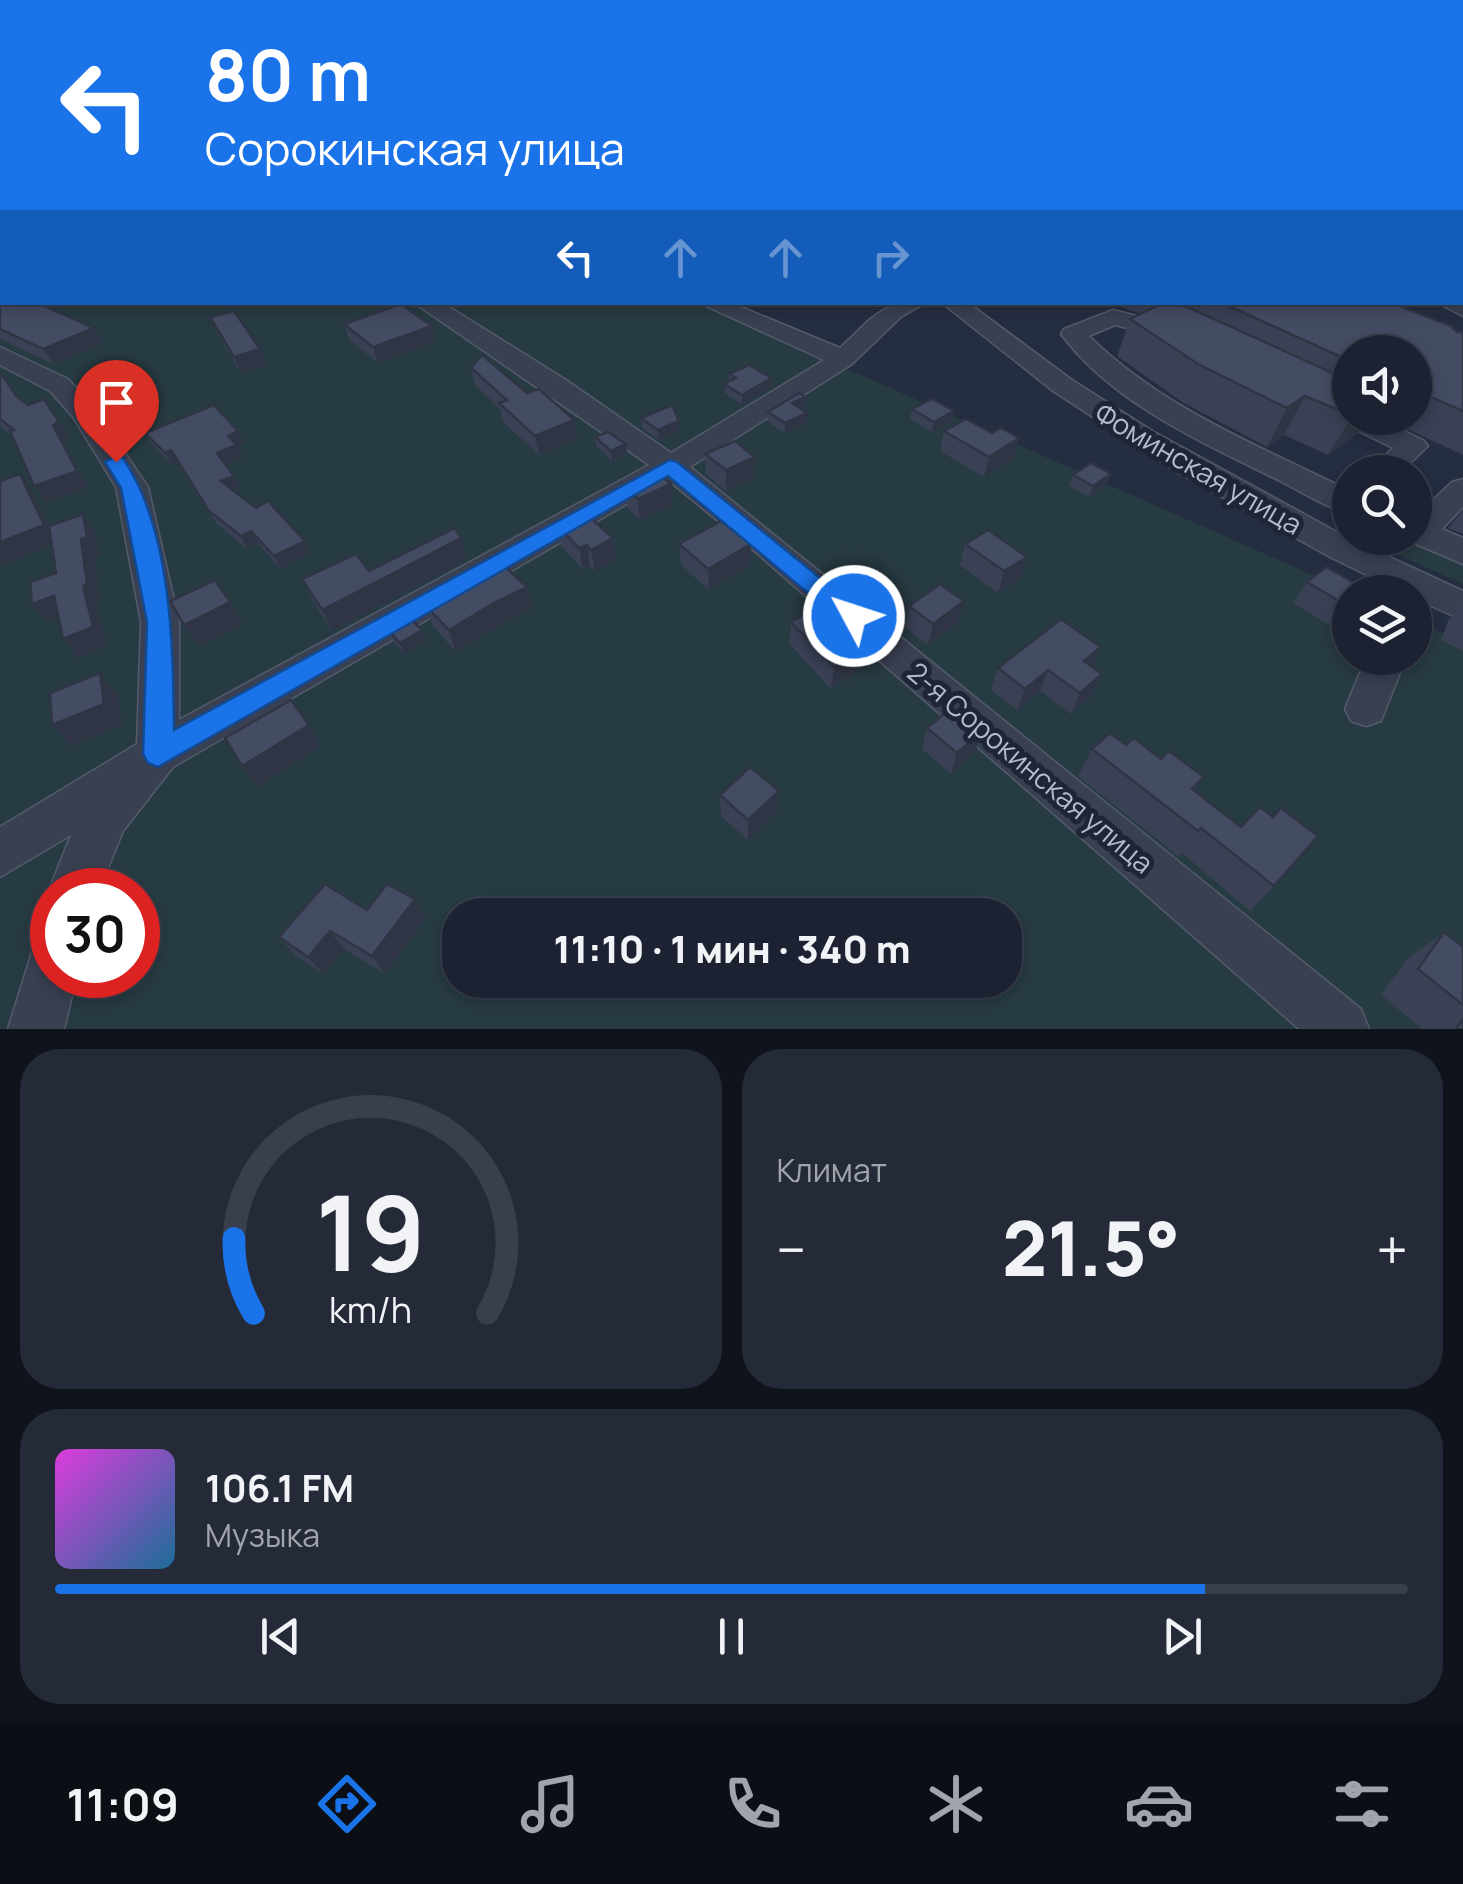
<!DOCTYPE html>
<html lang="ru">
<meta charset="utf-8">
<style>
body{margin:0;font-family:Manrope,sans-serif;background:#252a39;color:#f1f3f6;height:100vh;display:flex;flex-direction:column;font-size:38px;white-space:nowrap}
*{box-sizing:border-box;margin:0}
p{font-size:32px;color:#a0a4ab}
.icon{flex:none;width:55px;height:55px;fill:none;stroke:currentColor;stroke-width:2;stroke-linecap:round;stroke-linejoin:round}
.map{position:relative;height:1029px;overflow:hidden}
.details{display:flex;flex-direction:column;gap:20px;padding:20px;background:#0f131b;flex:1}
.details>*{flex:none}
.hud{position:absolute;left:0px;top:0px;width:1465px;height:305px;box-shadow:0 5px 15px #0003,0 0 0 2px #3a3f4d;background:#1a73e8;color:#fff;overflow:hidden}
.fabs{position:absolute;left:1332px;top:335px;display:grid;gap:20px}
.fabs a{display:grid;place-items:center;width:100px;height:100px;border-radius:50%;background:#1c2231;box-shadow:0 5px 15px #0003,0 0 0 2px #3a3f4d;font-size:50px}
.speed{position:absolute;left:30px;top:868px;display:flex;gap:20px;font-size:50px;font-weight:700;text-align:center}
.speed>*{display:grid;place-content:center;width:130px;height:130px;border-radius:50%;background:#1c2231;box-shadow:0 5px 15px #0003,0 0 0 2px #3a3f4d;line-height:1}
.speed .limit{border:15px solid #d22;background:#fff;color:#111}
.pin{position:absolute;display:grid;place-items:center;width:85px;height:85px;color:#fff;margin:-102px -42px;border-radius:50% 50% 50% 0;rotate:-45deg;box-shadow:0 0 10px #0007}
.pin .icon{rotate:45deg}
.me{position:absolute;width:110px;margin:-55px;rotate:310deg;stroke-linejoin:round;filter:drop-shadow(0 0 8px #0008)}
.turn{display:flex;align-items:center;gap:35px;height:210px;padding:0 40px;font-size:45px}
.turn .icon{width:130px;height:130px;stroke-width:2.5}
.turn b{display:block;font-size:70px;line-height:85px}
.lanes{display:flex;align-items:center;height:95px;padding:0 40px;background:#0003;justify-content:center;gap:50px;direction:ltr}
.lanes .off{opacity:.35}
.big{font-size:75px;font-weight:800;line-height:1.1}
.details .tile{flex:1;display:flex;flex-direction:column;justify-content:center;gap:15px;min-width:0;padding:0 35px;border-radius:40px;background:#252a39}
.details .dial{align-items:center;gap:0}
.dial svg{height:260px;overflow:visible;fill:none;stroke:#3a3f4d;stroke-width:7;stroke-linecap:round;text-anchor:middle}
.dial text{fill:#f1f3f6;stroke:none}
.song{display:flex;align-items:center;gap:30px}
.cover{width:120px;height:120px;border-radius:15px;background:linear-gradient(135deg,hsl(300 70% 55%),hsl(200 70% 35%))}
.played{height:10px;border-radius:5px;background:linear-gradient(90deg,#1a73e8 85%,#3a3f4d 85%)}
.keys{display:flex;justify-content:space-around;direction:ltr}
.heat{display:flex;justify-content:space-between;align-items:center;font-size:55px;direction:ltr}
.details .tiles{flex:1;display:grid;gap:20px;grid-template-columns:1fr 1fr}
.tile:last-child{grid-column:span 2}
.trip{position:absolute;left:442px;top:898px;width:580px;height:100px;border-radius:40px;background:#1c2231;box-shadow:0 5px 15px #0003,0 0 0 2px #3a3f4d;font-weight:800;line-height:100px;text-align:center}
.tab-bar{display:flex;height:160px;justify-content:space-around;align-items:center;background:#0b0e14;color:#a0a4ab}
.tab-bar .icon{width:70px;height:70px}
.tab-bar .selected{color:#1a73e8}
.tab-bar b{font-size:45px;color:#f1f3f6}
.map>svg:first-child{display:block}
</style>
<div class="map">
<svg width="1463" height="1029" viewBox="0 0 1463 1029">
<rect width="100%" height="100%" fill="#252d41"/>
<!-- green -->
<g fill="#273b42" fill-rule="evenodd">
<path d="M0 123 2 302 698 303 1351 592 1350 658H1415V621L1463 642V1029H0ZM52 890H138V975H52ZM460 915H1005V980H460Z"/>
<path d="M1408 542 1433 545 1463 557V584L1394 553 1395 544Z"/>
</g>
<g fill="none" stroke-linecap="round" stroke-linejoin="round">
<!-- minor casing -->
<g stroke="#545b6b" stroke-width="3">
<g id="minor">
<path d="M1463 301V316L1436 302H1462Z"/>
<path d="M413 302H441L566 380 671 453 824 360 697 302H729L840 348C874 317 878 302 927 302L901 317 852 364 690 467 1361 1009 1369 1029H1299L751 548 668 480 173 767 123 831 99 890H52V898L49 890 71 835 0 877V827L137 744 141 622 116 487 73 417 50 391 0 365V347L68 379 94 407 148 487 179 622V720L649 465Z"/>
<path d="M941 302H967L1072 380 1154 432 1335 531 1350 538H1415V517L1452 482 1463 479V507L1442 529 1463 538V564L1411 542 1409 546 1381 553 1463 591V620L1415 599V592H1402L1332 558 1177 472 1053 391Z"/>
<path d="M1113 310 1181 327 1184 332 1172 339 1115 325 1089 336C1162 408 1259 446 1350 491V513C1326 508 1302 492 1280 481 1204 443 1113 404 1061 334L1064 329Z"/>
<path d="M1350 411V418H1376L1423 440 1428 446 1401 472H1368L1393 448 1344 424 1340 418Z"/>
<path d="M1366 658H1406L1381 721 1366 726 1351 721 1345 709Z"/>
<path d="M52 941V975H77L64 1029H8L33 949Z"/>
</g>
</g>
<!-- minor -->
<use href="#minor" fill="#394051" fill-rule="evenodd"/>
</g>
<!-- wall -->
<g fill="#3a4155">
<path d="M0 301 94 328 103 343 53 364 0 339Z"/>
<path d="M622 302H647L634 308Z"/>
<path d="M1111 302H1391L1457 332H1463V455L1384 418H1415V352H1350V418H1367L1357 434 1328 455 1284 435 1267 447 1182 402 1117 356 1130 319 1142 314 1129 310Z"/>
<path d="M210 317 260 349 267 365 241 373 217 332Z"/>
<path d="M344 324 436 341 378 363 349 339Z"/>
<path d="M471 368 527 393 577 439 539 455 503 422 500 409 475 385Z"/>
<path d="M0 371 17 396 70 438 63 441 88 487 46 503 12 436 0 426Z"/>
<path d="M729 374 772 387 742 405 725 393 724 384 729 381Z"/>
<path d="M805 407 801 409 806 423 785 433 768 422V412Z"/>
<path d="M912 409 952 421 932 432 910 419Z"/>
<path d="M641 418 679 431 659 440 642 428Z"/>
<path d="M944 431 1014 458 984 477 940 451Z"/>
<path d="M145 433 244 443 237 446 243 457 226 464 240 488 233 490 305 541 311 553 280 569 258 543 247 549 216 523 178 462 172 465 152 444Z"/>
<path d="M595 437 627 454 612 461 597 447Z"/>
<path d="M705 454 755 478 726 491 706 474Z"/>
<path d="M1073 475 1107 484 1089 497 1069 486Z"/>
<path d="M626 487 672 505 640 520 628 508Z"/>
<path d="M1463 510V534L1448 528Z"/>
<path d="M557 525 613 538 616 559 595 571 590 566 583 570 561 546Z"/>
<path d="M461 538 467 559 332 631 312 600 302 579 369 571Z"/>
<path d="M679 544 750 565 709 590 681 565Z"/>
<path d="M965 544 1020 578 998 593 960 565Z"/>
<path d="M1307 582 1367 590 1350 612 1333 627 1293 603Z"/>
<path d="M527 587 532 608 500 625 456 652 433 626 425 605Z"/>
<path d="M1463 604V651L1441 640 1449 619Z"/>
<path d="M909 606 958 622 928 645 905 627Z"/>
<path d="M791 622 871 661 831 689 789 643Z"/>
<path d="M422 630 426 641 404 654 394 643 390 632Z"/>
<path d="M1101 647 1092 667 1102 674 1092 695 1071 714 1040 691 1017 710 991 690 998 668Z"/>
<path d="M927 728 975 752 951 774 922 749Z"/>
<path d="M1126 745 1204 777 1194 791 1274 886 1250 911 1182 853 1179 857 1078 776 1092 749Z"/>
<path d="M779 791 777 811 748 840 721 816 720 795Z"/>
<path d="M415 899 426 918 385 974 344 949 323 974 295 955 279 937 367 910Z"/>
<path d="M1444 932 1463 947V1029H1422L1381 995 1407 959Z"/>
</g>
<!-- shaded-wall -->
<g fill="#303545">
<path d="M634 302H647L634 308Z"/>
<path d="M432 326 436 341 378 363 373 347Z"/>
<path d="M94 328 103 343 53 364 43 349Z"/>
<path d="M260 349 267 365 241 373 234 357Z"/>
<path d="M772 378V387L742 405V395Z"/>
<path d="M1305 396 1284 435 1267 447 1287 408Z"/>
<path d="M806 397 805 407 791 413 792 403Z"/>
<path d="M954 411 952 421 932 432 934 422Z"/>
<path d="M807 413 806 423 785 433V423Z"/>
<path d="M1351 418H1367L1357 434 1328 455Z"/>
<path d="M574 420 577 439 539 455 535 436Z"/>
<path d="M679 421V431L659 440 658 430Z"/>
<path d="M59 422 70 438 63 441 88 487 46 503 34 486 53 425Z"/>
<path d="M238 431 244 443 237 446 243 457 223 465 217 453 228 436Z"/>
<path d="M1019 438 1014 458 984 477 989 457Z"/>
<path d="M626 444 627 454 612 461 611 451Z"/>
<path d="M171 450 178 462 172 465 165 453Z"/>
<path d="M755 457V478L726 491V470Z"/>
<path d="M20 474 33 492 57 543 0 566V542Z"/>
<path d="M1111 474 1107 484 1089 497 1093 486Z"/>
<path d="M234 476 240 488 227 493 221 481Z"/>
<path d="M671 484 672 505 640 520 638 499Z"/>
<path d="M83 514 95 532 100 555 94 557 101 602 97 604 107 646 78 658 63 639 83 586 81 539Z"/>
<path d="M251 531 258 543 247 549 241 536Z"/>
<path d="M461 538 467 559 332 631 322 610Z"/>
<path d="M613 538 616 559 595 571 591 550Z"/>
<path d="M305 541 311 553 280 569 274 556Z"/>
<path d="M751 544 750 565 709 590 708 569Z"/>
<path d="M587 545 590 566 583 570 579 548Z"/>
<path d="M1027 557 1020 578 998 593 1004 571Z"/>
<path d="M527 587 532 608 500 625 456 652 449 630 494 603Z"/>
<path d="M54 596 68 614 47 622 32 604Z"/>
<path d="M964 601 958 622 928 645 933 624Z"/>
<path d="M230 602 243 624 198 646 184 625Z"/>
<path d="M1350 605V612L1333 627Z"/>
<path d="M422 630 426 641 404 654 400 643Z"/>
<path d="M875 640 871 661 831 689 834 667Z"/>
<path d="M1101 647 1091 668 1084 661Z"/>
<path d="M1048 670 1040 691 1017 710 1025 689Z"/>
<path d="M100 673 117 694 122 725 71 746 52 725Z"/>
<path d="M1102 674 1092 695 1071 714 1080 693Z"/>
<path d="M309 725 321 746 257 787 242 766Z"/>
<path d="M982 731 975 752 951 774 957 753Z"/>
<path d="M779 791 777 811 748 840V820Z"/>
<path d="M415 899 426 918 385 974 372 956Z"/>
<path d="M330 931 344 949 323 974 308 957Z"/>
</g>
<!-- building -->
<g fill="#444c63" stroke="#303545" stroke-width="2.5">
<path d="M0 123H2V179L0 180Z"/>
<path d="M0 301 36 302 94 328 43 349 0 329Z"/>
<path d="M1165 302 1190 308 1350 381V415L1305 396 1287 408 1198 364 1130 319Z"/>
<path d="M1220 302H1390L1451 326 1457 332H1463V411L1415 390V352H1350V361Z"/>
<path d="M401 304 432 326 373 347 344 324Z"/>
<path d="M234 311 260 349 234 357 210 317Z"/>
<path d="M482 355 527 393 539 389 574 420 535 436 499 403 507 400 471 368Z"/>
<path d="M749 365 772 378 742 395 724 384 736 378 729 374Z"/>
<path d="M0 372 16 396 28 405 44 399 59 422 53 425 77 471 34 486 10 431 14 430 0 419Z"/>
<path d="M799 393 806 397 792 403 807 413 785 423 768 412Z"/>
<path d="M932 399 954 411 934 422 912 409Z"/>
<path d="M214 405 238 431 228 436 237 445 217 453 234 476 221 481 256 508 268 501 305 541 274 556 251 531 241 536 209 511 171 450 165 453 145 433Z"/>
<path d="M672 405 679 421 658 430 641 418Z"/>
<path d="M966 419 992 433 1001 428 1019 438 989 457 944 431Z"/>
<path d="M608 432 626 444 611 451 595 437Z"/>
<path d="M735 441 755 457 726 470 705 454Z"/>
<path d="M1091 463 1111 474 1093 486 1073 475Z"/>
<path d="M656 470 671 484 638 499 626 487Z"/>
<path d="M20 474 44 525 0 542V481Z"/>
<path d="M583 511 613 538 591 550 587 545 579 548 557 525Z"/>
<path d="M83 514 87 537 81 539 87 584 83 586 93 627 63 639 54 596 32 604 30 582 56 573 49 526Z"/>
<path d="M721 521 751 544 708 569 679 544Z"/>
<path d="M455 528 461 538 322 610 302 579 356 554 369 571Z"/>
<path d="M988 530 1027 557 1004 571 965 544Z"/>
<path d="M500 562 527 587 494 603 449 630 425 605Z"/>
<path d="M1326 567 1367 590 1364 592H1350V605L1348 606 1307 582Z"/>
<path d="M215 580 230 602 184 625 170 601Z"/>
<path d="M940 584 964 601 933 624 909 606Z"/>
<path d="M825 602 875 640 834 667 791 622Z"/>
<path d="M1061 619 1101 647 1084 661 1102 674 1080 693 1048 670 1025 689 998 668Z"/>
<path d="M412 620 422 630 400 643 390 632Z"/>
<path d="M100 673 104 704 52 725 50 693Z"/>
<path d="M291 700 309 725 242 766 225 738Z"/>
<path d="M952 707 982 731 957 753 927 728Z"/>
<path d="M1110 733 1126 745 1134 738 1161 759 1169 751 1204 777 1192 789 1241 827 1260 807 1273 817 1281 808 1318 836 1274 886 1201 828 1198 831 1092 749Z"/>
<path d="M750 767 779 791 748 820 720 795Z"/>
<path d="M325 884 367 910 387 884 415 899 372 956 330 931 308 957 279 937Z"/>
<path d="M1444 932 1463 947V1005L1418 969Z"/>
<path d="M1463 1019V1029H1456Z"/>
</g>
<!-- sky -->
<linearGradient id="sky" x2="0" y2="1"><stop stop-color="#141924"/><stop offset="0.46" stop-color="#404c65"/><stop offset="1" stop-color="#404c65" stop-opacity="0"/></linearGradient>
<rect width="1463" height="268" fill="url(#sky)"/>
<!-- route -->
<path fill="#1a73e8" stroke="#114b97" stroke-width="2.5" d="M116 456 123 458C172 531 173 645 174 730L670 460 677 462 867 616 863 623H844L668 476 158 767 148 763 143 754 147 622 121 488 105 462Z"/>
<g text-anchor="middle" dominant-baseline="central" stroke-width="10" stroke-linejoin="round" paint-order="stroke">
<!-- street labels -->
<g font-size="28" fill="#b6bbcb" stroke="#1e2536">
<text transform="translate(1199 468) rotate(30)">Фоминская улица</text>
<text transform="translate(1031 767) rotate(40)">2-я Сорокинская улица</text>
</g>
</g>
</svg>
<div class="fabs">
<a><svg class="icon" aria-label="sound" viewBox="0 0 24 24"><path d="M4 9h4l5-4v14l-5-4H4zM17 9q2 3 0 6"/></svg></a>
<a><svg class="icon" aria-label="search" viewBox="0 0 24 24"><circle cx="10" cy="10" r="6"/><path d="M15 15l6 6"/></svg></a>
<a><svg class="icon" aria-label="layers" viewBox="0 0 24 24"><path d="M12 4l9 5-9 5-9-5zM3 14l9 5 9-5"/></svg></a>
</div>
<div class="speed"><div class="limit">30</div></div>
<div class="pin" style="left:116px;top:462px;background:#d93025"><svg class="icon" aria-label="arrive" viewBox="0 0 24 24"><path d="M6 21V4h12l-3 4 3 4H6"/></svg></div>
<svg class="me" style="left:854px;top:616px" viewBox="-20 -20 40 40"><circle r="17" fill="#1a73e8" stroke="#fff" stroke-width="3"/><path d="M0-11L8 9 0 5-8 9z" fill="#fff"/></svg>
<div class="trip">11:10 · 1 мин · 340 m</div>
<div class="hud">
<div class="turn"><svg class="icon" aria-label="left" viewBox="0 0 24 24"><path d="M17 20v-9H6M10 6l-5 5 5 5"/></svg><div><b>80 m</b>Сорокинская улица</div></div>
<div class="lanes"><svg class="icon" aria-label="left" viewBox="0 0 24 24"><path d="M17 20v-9H6M10 6l-5 5 5 5"/></svg><svg class="icon off" aria-label="ahead" viewBox="0 0 24 24"><path d="M12 20V5M6 11l6-6 6 6"/></svg><svg class="icon off" aria-label="ahead" viewBox="0 0 24 24"><path d="M12 20V5M6 11l6-6 6 6"/></svg><svg class="icon off" aria-label="right" viewBox="0 0 24 24"><path d="M7 20v-9h11M14 6l5 5-5 5"/></svg></div>
</div>
</div>
<section class="details">
<div class="tiles">
<div class="tile dial"><svg viewBox="0 0 100 80">
<path d="M14 69A42 42 0 1 1 86 69"/>
<path d="M14 69A42 42 0 0 1 8 46" stroke="#1a73e8"/>
<text x="50" y="56" font-size="32" font-weight="700">19</text>
<text x="50" y="72" font-size="11">km/h</text>
</svg></div>
<div class="tile"><p>Климат</p>
<div class="heat"><a>−</a><b class="big">21.5°</b><a>+</a></div>
</div>
<div class="tile">
<div class="song"><i class="cover"></i><div><b>106.1 FM</b><p>Музыка</p></div></div>
<div class="played"></div>
<div class="keys"><svg class="icon" aria-label="previous" viewBox="0 0 24 24"><path d="M18 5L8 12l10 7zM5 5v14"/></svg><svg class="icon" aria-label="pause" viewBox="0 0 24 24"><path d="M8 5v14M16 5v14"/></svg><svg class="icon" aria-label="next" viewBox="0 0 24 24"><path d="M6 5l10 7-10 7zM19 5v14"/></svg></div>
</div>
</div>
</section>
<nav class="tab-bar">
<b>11:09</b>
<svg class="icon selected" aria-label="directions" viewBox="0 0 24 24"><path d="M12 3l9 9-9 9-9-9zM9 14v-3h6M13 9l2 2-2 2"/></svg>
<svg class="icon" aria-label="music" viewBox="0 0 24 24"><path d="M9 18V5l10-2v13"/><circle cx="6" cy="18" r="3"/><circle cx="16" cy="16" r="3"/></svg>
<svg class="icon" aria-label="phone" viewBox="0 0 24 24"><path d="M5 4h4l2 5-3 2q2 4 5 5l2-3 5 2v4C11 20 4 13 5 4z"/></svg>
<svg class="icon" aria-label="climate" viewBox="0 0 24 24"><path d="M12 3v18M4 7l16 10M4 17L20 7"/></svg>
<svg class="icon" aria-label="car" viewBox="0 0 24 24"><path d="M5 17H2v-5l4-1 3-4h7l3 4 3 1v5h-3M9 17h6M6 11h13"/><circle cx="7" cy="17" r="2"/><circle cx="17" cy="17" r="2"/></svg>
<svg class="icon" aria-label="filters" viewBox="0 0 24 24"><path d="M4 7h16M4 17h16"/><circle cx="9" cy="7" r="2"/><circle cx="15" cy="17" r="2"/></svg>
</nav>
